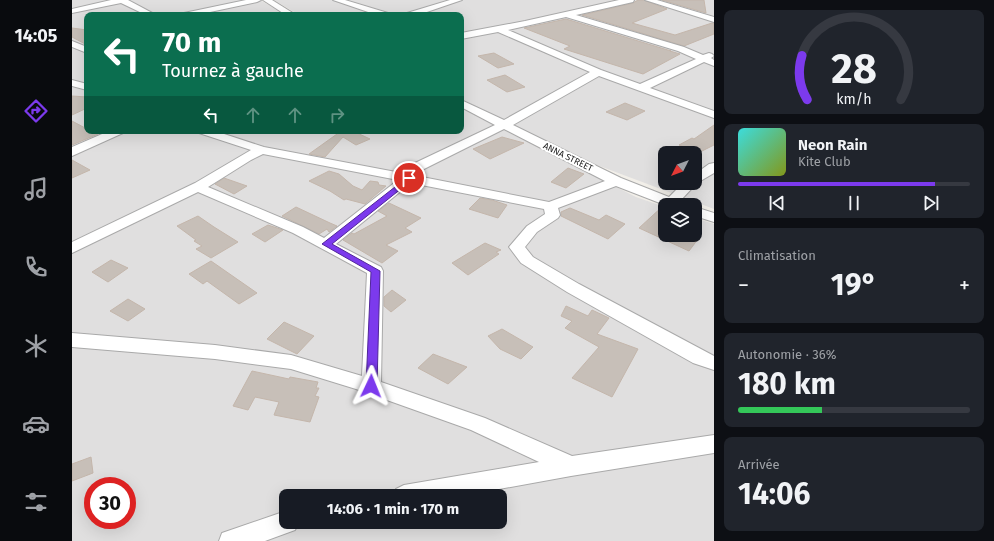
<!DOCTYPE html>
<html lang="fr">
<meta charset="utf-8">
<style>
body{margin:0;font-family:"Fira Sans",sans-serif;background:#20242c;color:#f1f3f6;height:100vh;display:flex;flex-direction:column;font-size:15px;white-space:nowrap}
*{box-sizing:border-box;margin:0}
p{font-size:13px;color:#9ea1a6}
.icon{flex:none;width:22px;height:22px;fill:none;stroke:currentColor;stroke-width:2;stroke-linecap:round;stroke-linejoin:round}
.map{position:relative;flex:1;overflow:hidden}
.side{display:flex;flex-direction:column;gap:10px;padding:10px;background:#0d0f14;width:280px}
.side>*{flex:none}
.top-card{position:absolute;left:12px;top:12px;width:380px;height:122px;border-radius:8px;box-shadow:0 4px 16px #0002;background:#0b6e4f;color:#fff;overflow:hidden}
.needle{width:26px;rotate:228deg}
.fabs{position:absolute;left:586px;top:146px;display:grid;gap:8px}
.fabs a{display:grid;place-items:center;width:44px;height:44px;border-radius:8px;background:#171b24;box-shadow:0 4px 16px #0002;font-size:20px}
.speed{position:absolute;left:12px;top:477px;display:flex;gap:8px;font-size:20px;font-weight:700;text-align:center}
.speed>*{display:grid;place-content:center;width:52px;height:52px;border-radius:50%;background:#171b24;box-shadow:0 4px 16px #0002;line-height:1}
.speed .limit{border:6px solid #d22;background:#fff;color:#111}
.pin{position:absolute;display:grid;place-items:center;width:34px;height:34px;color:#fff;margin:-17px;border:2px solid #fff;border-radius:50%;box-shadow:0 1px 4px #0007}
.me{position:absolute;width:44px;margin:-22px;rotate:2deg;stroke-linejoin:round;filter:drop-shadow(0 0 3px #0008)}
.turn{display:flex;align-items:center;gap:14px;height:84px;padding:0 12px;font-size:18px}
.turn .icon{width:52px;height:52px;stroke-width:2.5}
.turn b{display:block;font-size:28px;line-height:34px}
.lanes{display:flex;align-items:center;height:38px;padding:0 12px;background:#0003;justify-content:center;gap:20px;direction:ltr}
.lanes .off{opacity:.35}
.big{font-size:30px;font-weight:700;line-height:1.1}
.side .tile{flex:1;display:flex;flex-direction:column;justify-content:center;gap:6px;min-width:0;padding:0 14px;border-radius:8px;background:#20242c}
.side .dial{align-items:center;gap:0}
.dial svg{height:104px;overflow:visible;fill:none;stroke:#363941;stroke-width:7;stroke-linecap:round;text-anchor:middle}
.dial text{fill:#f1f3f6;stroke:none}
.song{display:flex;align-items:center;gap:12px}
.cover{width:48px;height:48px;border-radius:6px;background:linear-gradient(135deg,hsl(180 70% 55%),hsl(70 70% 35%))}
.played{height:4px;border-radius:2px;background:linear-gradient(90deg,#7c3aed 85%,#363941 85%)}
.keys{display:flex;justify-content:space-around;direction:ltr}
.heat{display:flex;justify-content:space-between;align-items:center;font-size:22px;direction:ltr}
.charge{height:6px;border-radius:3px;background:linear-gradient(90deg,#34c759 36%,#363941 0)}
.trip{position:absolute;left:207px;top:489px;width:228px;height:40px;border-radius:8px;background:#171b24;box-shadow:0 4px 16px #0002;font-weight:700;line-height:40px;text-align:center}
main{display:flex;flex:1;min-height:0}
.tab-bar{display:flex;flex-direction:column;width:72px;justify-content:space-around;align-items:center;background:#090b0e;color:#9ea1a6}
.tab-bar .icon{width:28px;height:28px}
.tab-bar .selected{color:#7c3aed}
.tab-bar b{font-size:18px;color:#f1f3f6}
.map>svg:first-child{display:block}
</style>
<main>
<nav class="tab-bar">
<b>14:05</b>
<svg class="icon selected" aria-label="directions" viewBox="0 0 24 24"><path d="M12 3l9 9-9 9-9-9zM9 14v-3h6M13 9l2 2-2 2"/></svg>
<svg class="icon" aria-label="music" viewBox="0 0 24 24"><path d="M9 18V5l10-2v13"/><circle cx="6" cy="18" r="3"/><circle cx="16" cy="16" r="3"/></svg>
<svg class="icon" aria-label="phone" viewBox="0 0 24 24"><path d="M5 4h4l2 5-3 2q2 4 5 5l2-3 5 2v4C11 20 4 13 5 4z"/></svg>
<svg class="icon" aria-label="climate" viewBox="0 0 24 24"><path d="M12 3v18M4 7l16 10M4 17L20 7"/></svg>
<svg class="icon" aria-label="car" viewBox="0 0 24 24"><path d="M5 17H2v-5l4-1 3-4h7l3 4 3 1v5h-3M9 17h6M6 11h13"/><circle cx="7" cy="17" r="2"/><circle cx="17" cy="17" r="2"/></svg>
<svg class="icon" aria-label="filters" viewBox="0 0 24 24"><path d="M4 7h16M4 17h16"/><circle cx="9" cy="7" r="2"/><circle cx="15" cy="17" r="2"/></svg>
</nav>
<div class="map">
<svg width="642" height="541" viewBox="0 0 642 541">
<rect width="100%" height="100%" fill="#f2efe9"/>
<!-- residential -->
<g fill="#e0dfdf" fill-rule="evenodd">
<path d="M0 0H188L214 15H15V131H389V108L564 197 593 207V235H623V218L642 224V541H0ZM21 486H55V520H21ZM214 496H428V522H214Z"/>
<path d="M202 0H642V209L509 159 389 99V15H227ZM593 153H623V183H593Z"/>
</g>
<!-- building -->
<g fill="#c7bfb8" stroke="#c4b6ab">
<path d="M566 0H572L595 9 560 23 603 35 640 23H642V34L612 46 510 15 561 3Z"/>
<path d="M590 0H632L634 13Z"/>
<path d="M494 19 599 51H598L608 54 571 74 492 49 498 46 452 28Z"/>
<path d="M0 28 15 30V45L0 37Z"/>
<path d="M422 53 442 64 426 68 406 56Z"/>
<path d="M433 75 453 87 435 92 415 80Z"/>
<path d="M0 96 15 97V108L0 115Z"/>
<path d="M553 103 573 111 555 120 534 112Z"/>
<path d="M0 121 15 129V131H20L26 134 0 145Z"/>
<path d="M642 125V145L626 153 607 145 620 138 622 139Z"/>
<path d="M259 131H281L298 139 284 145 271 137 253 157 237 154 265 134Z"/>
<path d="M430 137 452 143 418 159 401 149Z"/>
<path d="M0 160 18 170 0 178Z"/>
<path d="M496 168 512 174 494 188 479 182Z"/>
<path d="M257 171 267 174 281 186 290 190 298 181 306 182 307 185 314 186 293 204 274 199 272 200 258 191 237 181Z"/>
<path d="M152 178 175 186 162 194 143 184Z"/>
<path d="M408 198 420 200 435 205 426 218 397 209Z"/>
<path d="M317 203 349 218 333 228 340 232 314 245 326 251 310 263 271 240 280 233 282 234 315 216 306 211Z"/>
<path d="M591 206H593V235H629L617 251 567 228Z"/>
<path d="M224 207 258 223 265 226 257 232 255 229 247 234 210 216Z"/>
<path d="M498 208 527 220 534 215 553 224 536 239 489 216V212Z"/>
<path d="M126 216 142 227 166 242 139 258 124 249 130 246 122 241 124 240 105 226Z"/>
<path d="M196 225 211 230 193 242 180 234Z"/>
<path d="M413 243 429 250 424 252 427 254 396 275 380 263Z"/>
<path d="M39 260 56 268 36 282 20 272Z"/>
<path d="M139 261 185 293 167 304 135 281 131 284 117 274Z"/>
<path d="M320 290 334 300 319 312 312 306V297Z"/>
<path d="M56 299 73 309 56 321 38 311Z"/>
<path d="M494 306 516 316 520 310 537 318 525 334 566 349 540 397 500 378 527 347 493 328 500 321 489 316Z"/>
<path d="M212 322 242 336 225 354 195 339Z"/>
<path d="M430 329 461 347 449 359 428 349 416 336Z"/>
<path d="M361 354 395 367 376 384 346 368Z"/>
<path d="M180 371 217 379 218 377 246 382 244 388H247L243 396 247 397 238 422 202 415 207 402 183 397 176 410 161 406Z"/>
<path d="M19 457 21 473 0 481V464Z"/>
</g>
<g fill="none" stroke-linecap="round" stroke-linejoin="round">
<!-- minor casing -->
<g stroke="#a9a9a9" stroke-width="2">
<g id="minor">
<path d="M39 0H56L84 15H74L49 3 0 13V9Z"/>
<path d="M174 0H189L185 2 124 15H108L112 13Z"/>
<path d="M191 0H200L224 15H214Z"/>
<path d="M261 0H273L316 13 317 15H305Z"/>
<path d="M378 0H390L346 15H334L335 13Z"/>
<path d="M547 0H562L561 2 504 15 612 47 631 55 637 53 640 54 642 56 639 58 642 60V66L632 62 578 88 642 111V118L527 76 441 125 549 178 597 197 611 183H623V174L637 164 642 163V173L625 183 608 201 613 205H593L544 186 486 208 488 215 486 218 465 232 453 247 461 257 507 284 642 356V370L621 363 495 292 449 263 437 247 455 226 473 214 472 209 339 183 264 244 309 267 311 271 309 382 413 418 500 456 642 435V453L499 476 389 496H321L324 489 332 485 467 462 399 430 284 389 219 369 143 359 0 347V333L143 345 219 355 290 376 295 273 221 233 126 192 0 253V242L123 183 179 150 127 133 125 131H143L192 147 324 172 423 125 389 107V100L432 120 518 72 426 32 389 39V33L453 21ZM494 17 606 51 624 59 568 84 529 70 436 30ZM432 129 533 181 477 202 340 175ZM191 154 326 180 252 238 231 227 136 187 179 160Z"/>
<path d="M573 0H585L642 17V22Z"/>
<path d="M0 41 15 47V53L0 47Z"/>
<path d="M0 80 15 84V90L0 86Z"/>
<path d="M37 131H53L51 133 0 156V147Z"/>
<path d="M623 207 642 213V222L623 216Z"/>
<path d="M214 511V522H227L223 530 193 541H147L150 533Z"/>
</g>
</g>
<!-- minor -->
<use href="#minor" fill="#fff" fill-rule="evenodd"/>
</g>
<!-- route -->
<path fill="#7c3aed" stroke="#51269a" d="M337 176 341 178 340 180 260 244 308 271 305 386 303 389 299 391 295 389 294 386 299 272 250 244Z"/>
<g text-anchor="middle" dominant-baseline="central" stroke-width="4" stroke-linejoin="round" paint-order="stroke">
<!-- far-street labels -->
<g font-size="9" fill="#222" stroke="#fff">
<text transform="translate(496 157) rotate(26)">ANNA STREET</text>
</g>
</g>
</svg>
<div class="fabs">
<a><svg class="needle" viewBox="-14 -14 28 28"><path d="M0-13l5 13h-10z" fill="#e53935"/><path d="M0 13l5-13h-10z" fill="#9ea1a6"/></svg></a>
<a><svg class="icon" aria-label="layers" viewBox="0 0 24 24"><path d="M12 4l9 5-9 5-9-5zM3 14l9 5 9-5"/></svg></a>
</div>
<div class="speed"><div class="limit">30</div></div>
<div class="pin" style="left:337px;top:178px;background:#d93025"><svg class="icon" aria-label="arrive" viewBox="0 0 24 24"><path d="M6 21V4h12l-3 4 3 4H6"/></svg></div>
<svg class="me" style="left:299px;top:386px" viewBox="-20 -20 40 40"><path d="M0-17L14 15 0 8-14 15z" fill="#7c3aed" stroke="#fff" stroke-width="4"/></svg>
<div class="trip">14:06 · 1 min · 170 m</div>
<div class="top-card">
<div class="turn"><svg class="icon" aria-label="left" viewBox="0 0 24 24"><path d="M17 20v-9H6M10 6l-5 5 5 5"/></svg><div><b>70 m</b>Tournez à gauche</div></div>
<div class="lanes"><svg class="icon" aria-label="left" viewBox="0 0 24 24"><path d="M17 20v-9H6M10 6l-5 5 5 5"/></svg><svg class="icon off" aria-label="ahead" viewBox="0 0 24 24"><path d="M12 20V5M6 11l6-6 6 6"/></svg><svg class="icon off" aria-label="ahead" viewBox="0 0 24 24"><path d="M12 20V5M6 11l6-6 6 6"/></svg><svg class="icon off" aria-label="right" viewBox="0 0 24 24"><path d="M7 20v-9h11M14 6l5 5-5 5"/></svg></div>
</div>
</div>
<section class="side">
<div class="tile dial"><svg viewBox="0 0 100 80">
<path d="M14 69A42 42 0 1 1 86 69"/>
<path d="M14 69A42 42 0 0 1 10 35" stroke="#7c3aed"/>
<text x="50" y="56" font-size="32" font-weight="700">28</text>
<text x="50" y="72" font-size="11">km/h</text>
</svg></div>
<div class="tile">
<div class="song"><i class="cover"></i><div><b>Neon Rain</b><p>Kite Club</p></div></div>
<div class="played"></div>
<div class="keys"><svg class="icon" aria-label="previous" viewBox="0 0 24 24"><path d="M18 5L8 12l10 7zM5 5v14"/></svg><svg class="icon" aria-label="pause" viewBox="0 0 24 24"><path d="M8 5v14M16 5v14"/></svg><svg class="icon" aria-label="next" viewBox="0 0 24 24"><path d="M6 5l10 7-10 7zM19 5v14"/></svg></div>
</div>
<div class="tile"><p>Climatisation</p>
<div class="heat"><a>−</a><b class="big">19°</b><a>+</a></div>
</div>
<div class="tile"><p>Autonomie · 36%</p><b class="big">180 km</b><div class="charge"></div></div>
<div class="tile"><p>Arrivée</p><b class="big">14:06</b></div>
</section>
</main>
